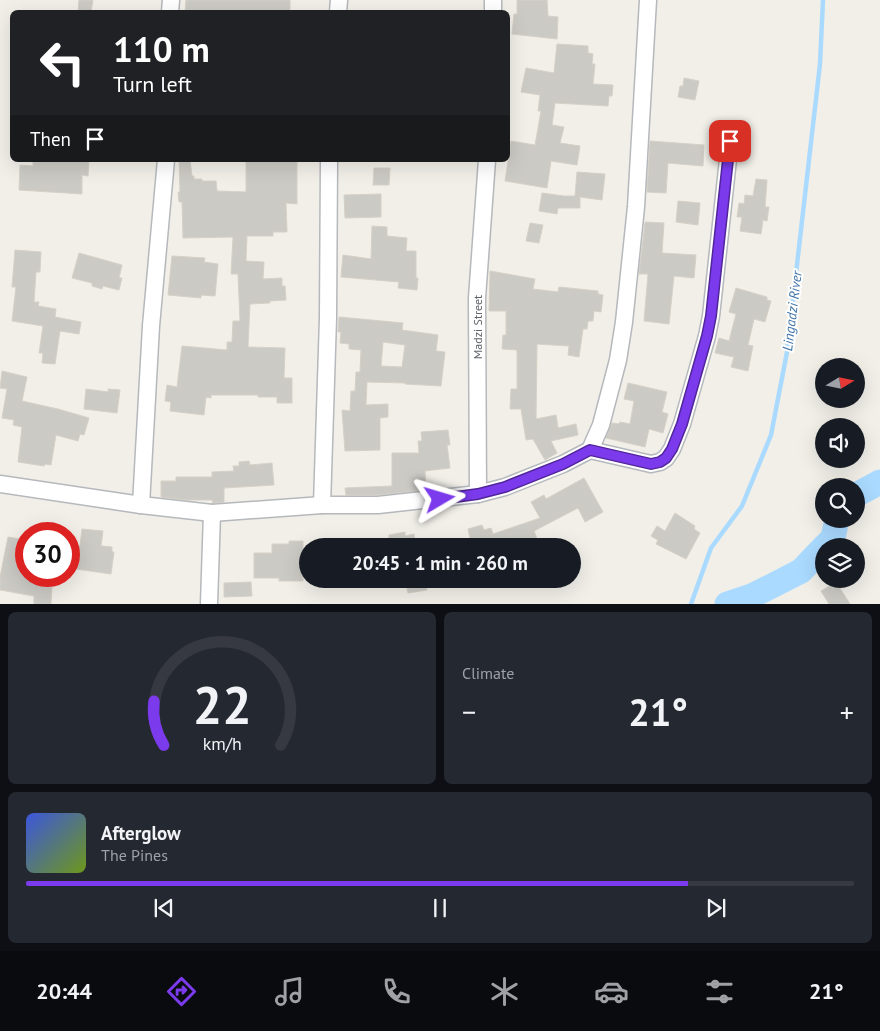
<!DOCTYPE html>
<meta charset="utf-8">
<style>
body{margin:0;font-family:"PT Sans",sans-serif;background:#242831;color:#f1f3f6;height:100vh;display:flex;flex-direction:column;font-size:19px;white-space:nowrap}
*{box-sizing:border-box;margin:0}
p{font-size:16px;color:#9ea1a6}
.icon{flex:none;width:28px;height:28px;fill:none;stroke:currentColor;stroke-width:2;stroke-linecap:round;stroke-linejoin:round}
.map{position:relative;height:604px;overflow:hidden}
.drawer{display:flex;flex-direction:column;gap:8px;padding:8px;background:#0d0f14;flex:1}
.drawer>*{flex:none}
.top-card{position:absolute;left:10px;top:10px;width:500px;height:152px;border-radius:8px;box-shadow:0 5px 20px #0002;background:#202124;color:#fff;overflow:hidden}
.needle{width:32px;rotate:80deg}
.fabs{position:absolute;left:815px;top:358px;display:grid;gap:10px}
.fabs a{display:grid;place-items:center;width:50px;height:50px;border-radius:50%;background:#171b24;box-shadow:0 5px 20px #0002;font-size:25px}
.speed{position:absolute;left:15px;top:522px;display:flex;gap:10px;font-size:25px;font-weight:700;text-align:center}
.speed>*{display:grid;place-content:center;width:65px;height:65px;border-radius:50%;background:#171b24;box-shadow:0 5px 20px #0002;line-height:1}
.speed .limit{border:8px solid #d22;background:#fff;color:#111}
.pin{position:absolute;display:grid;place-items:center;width:42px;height:42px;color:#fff;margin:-21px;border-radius:10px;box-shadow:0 2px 8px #0006}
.me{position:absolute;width:55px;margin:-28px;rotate:83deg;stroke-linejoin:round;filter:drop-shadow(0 0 4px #0008)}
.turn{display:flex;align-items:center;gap:18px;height:105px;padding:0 20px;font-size:22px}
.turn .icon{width:65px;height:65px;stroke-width:2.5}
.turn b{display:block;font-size:35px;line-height:42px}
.then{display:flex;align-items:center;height:48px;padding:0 20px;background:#0003;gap:10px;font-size:19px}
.big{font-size:38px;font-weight:800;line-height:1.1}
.drawer .tile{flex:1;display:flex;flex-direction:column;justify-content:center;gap:8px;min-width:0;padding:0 18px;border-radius:8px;background:#242831}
.drawer .dial{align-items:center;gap:0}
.dial svg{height:130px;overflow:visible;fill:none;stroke:#363941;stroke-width:7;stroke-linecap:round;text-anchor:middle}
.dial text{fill:#f1f3f6;stroke:none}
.song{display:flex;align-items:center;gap:15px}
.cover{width:60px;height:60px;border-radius:8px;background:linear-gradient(135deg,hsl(230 70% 55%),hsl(80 70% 35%))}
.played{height:5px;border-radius:2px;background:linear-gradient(90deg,#7c3aed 80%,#363941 80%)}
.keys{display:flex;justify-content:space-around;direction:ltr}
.heat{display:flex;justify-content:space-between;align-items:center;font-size:28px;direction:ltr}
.drawer .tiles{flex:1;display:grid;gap:8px;grid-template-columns:1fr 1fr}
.tile:last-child{grid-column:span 2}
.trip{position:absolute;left:299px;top:538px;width:282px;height:50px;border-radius:25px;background:#171b24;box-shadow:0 5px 20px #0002;font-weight:800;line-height:50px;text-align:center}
.tabs{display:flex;height:80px;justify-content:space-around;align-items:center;background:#090b0e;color:#9ea1a6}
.tabs .icon{width:35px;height:35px}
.tabs .active{color:#7c3aed}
.tabs b{font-size:22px;color:#f1f3f6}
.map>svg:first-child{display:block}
</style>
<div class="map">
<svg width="880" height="604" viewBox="0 0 880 604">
<rect width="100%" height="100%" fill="#f1efe8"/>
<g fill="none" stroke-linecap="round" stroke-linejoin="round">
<!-- stream -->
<path stroke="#aadaff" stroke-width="4.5" d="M691 604 711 548 742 506 771 435 787 352 820 64 823 0"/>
<!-- river -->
<g stroke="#aadaff" stroke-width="25">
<path d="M856 495 880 482"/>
<path d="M825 546 833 538 837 519"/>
<path d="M727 604 754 595 801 571 824 547"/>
</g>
</g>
<!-- building -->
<g fill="#cccac5" stroke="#d6d1c6" fill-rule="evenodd">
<path d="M79 0H93L91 12H78Z"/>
<path d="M186 0H290V12H185Z"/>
<path d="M517 0H547L548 16 558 17 557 39 512 34 514 14H517Z"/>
<path d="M557 44 588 46V53L593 54 592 64H595L593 84 613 85 612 96H609L608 106 555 103 552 125 564 127 560 143 580 146 577 165 551 161 547 188 505 181 511 141 535 145 541 111H538L540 95 521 92 526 68 554 73Z"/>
<path d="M684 78 699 81 695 100 678 97 680 86H683Z"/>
<path d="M650 141 704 145 703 166 668 163 666 193 647 192Z"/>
<path d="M33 160H89L88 176 82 175V194L19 190 20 165 33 166Z"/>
<path d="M179 160H190L192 176H194V179H202V181H216L217 191 246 192V160H297V204L286 203 287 232H273V236H247L246 261 264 262 263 279 282 278V286H285L286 300 270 301V303L250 304 248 347 285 348 284 378H292V403H277V397H258V395H211V398L206 397 204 415 170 411 171 402 165 401 167 385 177 387 182 346 227 350V342H232L233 321H240L238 274H231L233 237 183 238 182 202H179L178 192H180Z"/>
<path d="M374 168H390L389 185H373Z"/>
<path d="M577 172 605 174 602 200 580 197V208H558L557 214 539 211 542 193 564 196H575Z"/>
<path d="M756 179 767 180 765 207H769L767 221 763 220 761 234 740 231 742 217H737L739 203 744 204 745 195 753 196Z"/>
<path d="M381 194V217L345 218 344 195Z"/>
<path d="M678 201 700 203 698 225 676 222Z"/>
<path d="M645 222 664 223 662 253 696 255 694 278 674 276 669 324 644 321 648 274H639Z"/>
<path d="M530 223 543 225 539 243 526 241Z"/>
<path d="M372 226 387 227V236L407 238 406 251H416V278H418L417 290 398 288 399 282 341 277 343 255 371 259Z"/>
<path d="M15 250 41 252 40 272H36L34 302H39L38 306 56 309 55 317 81 322 79 334 60 331 55 364 42 363 43 353H39L43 326 12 321 16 287H12Z"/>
<path d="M79 253 122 265 119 278H122L119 290 103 286 102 289 92 286V283L72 278Z"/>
<path d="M172 256 205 258 204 262 218 264 215 296 201 295V298L168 295Z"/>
<path d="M490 271 535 279 533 289 558 292 559 287 598 291V294L603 295 601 312 594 311 593 321H588L587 329H583L579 357 568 355 569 346 537 344 536 419 556 415 558 428 576 424 578 435 551 441 557 453 545 460 533 439 526 440 521 409H510L511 389H517V350L502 349 503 335H506V311H489Z"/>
<path d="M736 288 767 297V300L771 301 765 322 754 319 748 345 753 346 748 371 731 367 734 357 715 353 719 338 729 341 736 314 729 312Z"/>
<path d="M339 317 403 323 402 330 438 335 436 351 445 352 441 386 405 384V383L367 382 366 405 388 404V417L380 418V450L345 451 342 410 350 411 351 391H355L356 372H360L361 350 349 349V344L340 343 341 332H338ZM383 342 405 345 402 367 381 366Z"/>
<path d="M2 371 27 377 22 401 58 409 89 418 84 435 80 434 78 441 56 435 51 465 45 464 44 466 18 462 22 427 13 425 14 420 2 418 7 389 0 388Z"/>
<path d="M628 383 667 392 662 412 668 414 663 433 649 429 645 447 606 438 612 423 619 424 620 422 630 424 634 401 624 399Z"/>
<path d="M86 389 108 392V389L120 390 117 413 84 409Z"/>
<path d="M448 430 450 445H447L450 468 425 471 426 490 377 495H346L345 488 392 486V453H419L418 441H422L421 432Z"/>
<path d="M249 461 250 465 272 463 274 485 224 488V502L213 503 212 500H187L161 497V481H176V477H212V472L234 471 233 466H239V462Z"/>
<path d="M584 478 603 512 585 522 578 508 534 531 538 541 536 542 537 546H472L468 529 482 525 484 530 491 528 493 534 540 518 531 502 544 495 546 499Z"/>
<path d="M675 513 695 526 694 529 700 533 686 559 656 544 658 540 651 536 657 526 665 531Z"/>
<path d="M82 529 103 531 101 546 112 547V552H114L111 574 69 568V544L80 546Z"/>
<path d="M405 532V536L414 534 416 546H379V540L389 538V535Z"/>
<path d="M8 537 26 540V576H40L39 586 52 587 51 604H34V596L0 590V577Z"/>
<path d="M289 541H303V581H279V578H254V553H272V544H289Z"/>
<path d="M405 579H425L427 590 408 593Z"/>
<path d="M251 582 252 596 224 597V583Z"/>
<path d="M836 582 850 604H829L821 591Z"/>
</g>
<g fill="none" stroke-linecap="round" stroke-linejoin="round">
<!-- minor casing -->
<g stroke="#b5b8bc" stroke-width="19">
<g id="minor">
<path d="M170 12 171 0"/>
<path d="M338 12 339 0"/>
<path d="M493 12V0"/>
<path d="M590 450 651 464 660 462 666 458 672 449 682 424 707 336 711 316 730 141"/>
<path d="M0 484 141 505 212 513 322 505H378L478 494 505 487 563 464 590 450 601 425 618 360 624 322 636 207 648 0"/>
<path d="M478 494 477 298 487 160"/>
<path d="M141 505 151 326 166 160"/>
<path d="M322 505 328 318 329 160"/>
<path d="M209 604 212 513"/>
</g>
</g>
<!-- minor -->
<use href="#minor" stroke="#fff" stroke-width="16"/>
</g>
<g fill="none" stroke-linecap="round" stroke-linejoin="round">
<!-- route casing -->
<g stroke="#51269a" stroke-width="12">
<path id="route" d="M440 499 478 494 505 487 563 464 590 450 651 464 660 462 666 458 672 449 682 424 707 336 711 316 730 141"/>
</g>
<!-- route -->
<use href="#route" stroke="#7c3aed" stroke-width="9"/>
</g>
<g text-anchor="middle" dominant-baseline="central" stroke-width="4" stroke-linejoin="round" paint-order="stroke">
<!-- street labels -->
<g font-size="12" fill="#5f6368" stroke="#fff">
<text transform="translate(477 327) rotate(-90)">Madzi Street</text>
</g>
<!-- water labels -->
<g font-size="14" font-style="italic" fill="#4174aa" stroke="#fff">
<text transform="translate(792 311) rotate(-83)">Lingadzi River</text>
</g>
</g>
</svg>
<div class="fabs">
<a><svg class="needle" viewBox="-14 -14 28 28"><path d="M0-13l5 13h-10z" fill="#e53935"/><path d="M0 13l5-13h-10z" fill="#9ea1a6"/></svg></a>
<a><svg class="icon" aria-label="sound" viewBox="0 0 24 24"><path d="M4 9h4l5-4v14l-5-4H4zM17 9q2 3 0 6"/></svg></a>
<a><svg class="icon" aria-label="search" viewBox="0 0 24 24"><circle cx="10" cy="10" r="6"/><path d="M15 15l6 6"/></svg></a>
<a><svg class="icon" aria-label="layers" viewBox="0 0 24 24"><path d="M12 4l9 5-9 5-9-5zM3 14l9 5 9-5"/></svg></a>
</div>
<div class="speed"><div class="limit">30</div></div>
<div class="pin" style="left:730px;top:141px;background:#d93025"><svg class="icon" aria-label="arrive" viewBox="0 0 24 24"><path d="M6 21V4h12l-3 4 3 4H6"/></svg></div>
<svg class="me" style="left:440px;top:499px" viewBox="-20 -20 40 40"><path d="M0-17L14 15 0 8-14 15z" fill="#7c3aed" stroke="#fff" stroke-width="4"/></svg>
<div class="trip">20:45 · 1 min · 260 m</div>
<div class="top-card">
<div class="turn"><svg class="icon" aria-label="left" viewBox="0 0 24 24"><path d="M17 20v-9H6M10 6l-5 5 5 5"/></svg><div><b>110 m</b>Turn left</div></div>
<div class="then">Then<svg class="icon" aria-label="arrive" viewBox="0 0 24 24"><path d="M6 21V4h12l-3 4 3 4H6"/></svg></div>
</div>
</div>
<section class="drawer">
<div class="tiles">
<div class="tile dial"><svg viewBox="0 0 100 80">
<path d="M14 69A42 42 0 1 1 86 69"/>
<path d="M14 69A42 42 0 0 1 8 42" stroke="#7c3aed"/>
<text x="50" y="56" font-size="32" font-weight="700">22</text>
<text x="50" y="72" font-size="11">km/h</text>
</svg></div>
<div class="tile"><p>Climate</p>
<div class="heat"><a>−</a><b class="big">21°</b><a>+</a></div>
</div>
<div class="tile">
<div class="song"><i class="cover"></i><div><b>Afterglow</b><p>The Pines</p></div></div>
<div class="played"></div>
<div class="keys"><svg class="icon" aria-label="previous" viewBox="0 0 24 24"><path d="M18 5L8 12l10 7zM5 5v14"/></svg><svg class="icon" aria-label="pause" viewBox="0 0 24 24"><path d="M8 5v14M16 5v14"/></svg><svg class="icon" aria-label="next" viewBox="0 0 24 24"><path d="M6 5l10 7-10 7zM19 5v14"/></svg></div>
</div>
</div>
</section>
<nav class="tabs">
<b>20:44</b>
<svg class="icon active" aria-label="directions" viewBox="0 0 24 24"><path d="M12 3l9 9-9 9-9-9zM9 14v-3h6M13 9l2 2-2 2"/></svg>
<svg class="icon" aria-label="music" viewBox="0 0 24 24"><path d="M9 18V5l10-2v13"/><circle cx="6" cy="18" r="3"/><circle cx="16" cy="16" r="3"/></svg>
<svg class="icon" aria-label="phone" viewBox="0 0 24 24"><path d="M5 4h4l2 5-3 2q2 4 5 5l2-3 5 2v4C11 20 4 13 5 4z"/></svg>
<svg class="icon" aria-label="climate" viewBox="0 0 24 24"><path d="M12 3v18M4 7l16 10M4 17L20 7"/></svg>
<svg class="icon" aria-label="car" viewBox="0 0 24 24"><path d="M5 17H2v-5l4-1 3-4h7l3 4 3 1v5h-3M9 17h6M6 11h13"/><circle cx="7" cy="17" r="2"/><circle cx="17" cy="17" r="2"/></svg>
<svg class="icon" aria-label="filters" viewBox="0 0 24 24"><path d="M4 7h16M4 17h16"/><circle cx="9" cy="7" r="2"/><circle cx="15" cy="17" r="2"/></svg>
<b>21°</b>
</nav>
